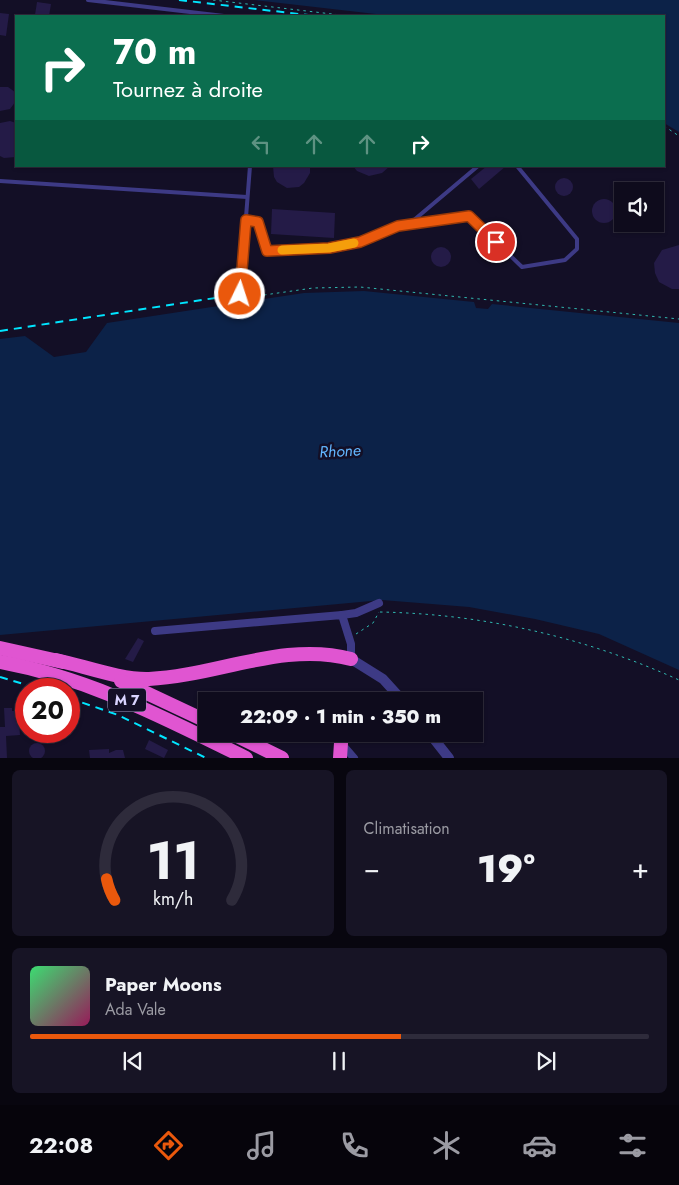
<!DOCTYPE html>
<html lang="fr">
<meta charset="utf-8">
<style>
body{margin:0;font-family:Jost,sans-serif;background:#171425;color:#f1f3f6;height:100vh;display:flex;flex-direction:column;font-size:19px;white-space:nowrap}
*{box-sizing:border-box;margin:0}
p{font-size:16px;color:#9b9ba3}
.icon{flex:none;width:28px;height:28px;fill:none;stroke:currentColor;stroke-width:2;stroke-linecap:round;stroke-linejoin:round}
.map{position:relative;height:758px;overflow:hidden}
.sheet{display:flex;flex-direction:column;gap:12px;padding:12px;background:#08060f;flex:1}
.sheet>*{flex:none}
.guide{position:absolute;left:15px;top:15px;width:650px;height:152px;border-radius:0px;box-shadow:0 1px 4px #0004,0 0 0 1px #2e2b3b;background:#0b6e4f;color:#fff;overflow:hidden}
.fabs{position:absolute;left:614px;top:182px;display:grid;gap:10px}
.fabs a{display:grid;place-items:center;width:50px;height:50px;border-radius:0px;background:#0e0b1c;box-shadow:0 1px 4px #0004,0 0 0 1px #2e2b3b;font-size:25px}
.speed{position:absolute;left:15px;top:678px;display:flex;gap:10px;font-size:25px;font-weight:700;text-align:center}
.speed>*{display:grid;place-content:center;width:65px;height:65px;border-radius:50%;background:#0e0b1c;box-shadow:0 1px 4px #0004,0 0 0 1px #2e2b3b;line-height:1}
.speed .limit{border:8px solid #d22;background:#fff;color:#111}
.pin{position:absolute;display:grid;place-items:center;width:42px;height:42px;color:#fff;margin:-21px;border:2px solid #fff;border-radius:50%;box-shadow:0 1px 5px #0007}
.me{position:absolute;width:55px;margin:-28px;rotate:4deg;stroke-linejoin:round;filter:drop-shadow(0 0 4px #0008)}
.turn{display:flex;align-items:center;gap:18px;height:105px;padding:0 15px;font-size:22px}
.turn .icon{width:65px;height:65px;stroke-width:2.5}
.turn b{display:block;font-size:35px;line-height:42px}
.lanes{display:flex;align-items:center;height:48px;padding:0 15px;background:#0003;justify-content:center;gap:25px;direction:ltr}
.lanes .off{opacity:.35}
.big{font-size:38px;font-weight:800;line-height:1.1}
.sheet .tile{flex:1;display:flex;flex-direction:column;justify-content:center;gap:8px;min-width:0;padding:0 18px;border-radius:8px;background:#171425}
.sheet .dial{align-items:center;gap:0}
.dial svg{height:130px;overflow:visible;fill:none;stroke:#2e2b3b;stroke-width:7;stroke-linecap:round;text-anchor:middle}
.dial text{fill:#f1f3f6;stroke:none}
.song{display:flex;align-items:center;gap:15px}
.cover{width:60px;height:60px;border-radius:8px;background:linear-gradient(135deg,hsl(140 70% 55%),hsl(330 70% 35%))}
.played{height:5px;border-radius:2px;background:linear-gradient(90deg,#ea580c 60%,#2e2b3b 60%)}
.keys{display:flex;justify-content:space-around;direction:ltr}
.heat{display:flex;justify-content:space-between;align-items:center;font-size:28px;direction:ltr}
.sheet .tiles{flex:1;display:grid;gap:12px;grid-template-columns:1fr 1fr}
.tile:last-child{grid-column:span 2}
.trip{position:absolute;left:198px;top:692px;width:285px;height:50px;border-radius:0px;background:#0e0b1c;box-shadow:0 1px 4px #0004,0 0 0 1px #2e2b3b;font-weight:800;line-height:50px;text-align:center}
.tabs{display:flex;height:80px;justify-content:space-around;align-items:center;background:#06040b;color:#9b9ba3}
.tabs .icon{width:35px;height:35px}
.tabs .on{color:#ea580c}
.tabs b{font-size:22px;color:#f1f3f6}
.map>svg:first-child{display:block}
</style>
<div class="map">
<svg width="679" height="758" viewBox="0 0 679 758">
<rect width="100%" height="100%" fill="#130f26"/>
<!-- water -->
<g fill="#0c2248">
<path d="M254 0H679V132L664 123V16H393Z"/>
<path d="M364 291 474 302 476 308 488 309 492 304 679 323V670L599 634 535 619 469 607 382 600 0 635V339L25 336 54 357 86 352 107 323 304 293Z"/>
</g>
<!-- building -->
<g fill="#241b47">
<path d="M37 2 51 4 49 16 35 15Z"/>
<path d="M0 13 9 14 6 36 0 35Z"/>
<path d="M0 87H8L15 92 16 101 10 109 0 111Z"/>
<path d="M10 121 16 123V157L4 158 0 156V123Z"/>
<path d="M273 166H310V173L304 183 299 187 287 188 277 182 274 177Z"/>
<path d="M353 166H390L382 173 369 176 357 171Z"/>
<path d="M487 166H506L479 189 471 179Z"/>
<circle cx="564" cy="187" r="9"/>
<circle cx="604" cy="211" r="12"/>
<path d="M272 209 335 213 334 238 271 234Z"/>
<path d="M679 245V289H672L659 282 655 273 654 263 662 250Z"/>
<circle cx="441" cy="257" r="10"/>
<path d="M138 638 144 641 133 662 125 659Z"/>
<path d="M4 708H12V711L26 710V721L19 722 20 735 6 736 7 758H0V727H5Z"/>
<path d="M149 740 168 750 164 758 145 749Z"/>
<circle cx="37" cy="751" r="8"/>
<path d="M109 749V753L116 750H123L125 758H90L89 750Z"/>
</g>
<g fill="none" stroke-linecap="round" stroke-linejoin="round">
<!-- path -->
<g stroke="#2fb8b0" stroke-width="1" stroke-dasharray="2.5 4" stroke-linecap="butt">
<path d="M213 0 349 16"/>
<path d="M664 126 679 136"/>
<path d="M245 295 250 297 313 288 360 287 679 319"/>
<path d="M380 612C484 614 584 637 679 680"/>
<path d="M356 634 373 623 379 612"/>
</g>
<!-- service -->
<g stroke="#3d3a85" stroke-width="4">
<path d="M88 0 224 16"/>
<path d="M0 181 247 197"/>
<path d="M246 220 258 221 267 251 329 248 360 242 398 227 469 216 522 267 565 260 577 249V239L517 166"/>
<path d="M408 225 478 166"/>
<path d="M240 294 250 166"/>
</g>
<!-- minor -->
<g stroke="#3d3a85" stroke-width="8">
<path d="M342 615 356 613 379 603"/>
<path d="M155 631 342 615 351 644V659"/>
<path d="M341 743 354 758"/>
</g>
<!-- tertiary -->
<g stroke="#3d3a85" stroke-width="10">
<path d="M351 659 383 679 403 701"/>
<path d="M370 701 380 699 403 701"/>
<path d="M430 734 449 758"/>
</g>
<!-- trunk -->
<g stroke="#e055d1" stroke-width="14">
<path d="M0 648 63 662"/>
<path d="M56 660C84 666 121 680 149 679 216 676 284 641 351 659"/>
<path d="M0 662C92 679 164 718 246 758"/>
<path d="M121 681 206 721"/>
<path d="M233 734 282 758"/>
<path d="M340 758 341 743"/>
</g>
<!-- rail -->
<g stroke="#00e5ff" stroke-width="2" stroke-dasharray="8 6" stroke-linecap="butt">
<path d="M179 0 316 16"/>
<path d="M0 331 228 296"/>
<path d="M0 677 40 689"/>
<path d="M69 698 118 715 206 758"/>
</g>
</g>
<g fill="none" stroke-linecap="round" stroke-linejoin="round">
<!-- route casing -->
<g stroke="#983908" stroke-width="12">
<path id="route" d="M240 294 246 220 258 222 267 251 329 248 360 242 398 226 469 216 496 242"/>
</g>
<!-- route -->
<use href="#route" stroke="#ea580c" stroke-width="9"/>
<!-- slow -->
<path stroke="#f59e0b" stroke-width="9" d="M282 250 329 248 354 243"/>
</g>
<g text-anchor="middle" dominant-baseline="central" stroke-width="5" stroke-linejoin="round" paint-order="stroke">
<!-- shield labels -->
<rect fill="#130f26" stroke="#9e99be" stroke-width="1" x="108" y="688.5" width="38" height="23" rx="4"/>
<g font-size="14" font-weight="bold" fill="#d9d4ff">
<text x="127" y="700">M 7</text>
</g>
<!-- water labels -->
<g font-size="16" font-style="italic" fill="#62b6ff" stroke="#130f26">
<text transform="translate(340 451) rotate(-3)">Rhone</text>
</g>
</g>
</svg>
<div class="fabs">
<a><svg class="icon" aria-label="sound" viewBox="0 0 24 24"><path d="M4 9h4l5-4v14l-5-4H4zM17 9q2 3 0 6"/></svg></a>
</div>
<div class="speed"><div class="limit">20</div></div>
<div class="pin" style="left:496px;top:242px;background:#d93025"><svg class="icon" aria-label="arrive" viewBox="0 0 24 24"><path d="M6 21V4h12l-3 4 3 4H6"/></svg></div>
<svg class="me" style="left:240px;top:294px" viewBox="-20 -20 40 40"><circle r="17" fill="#ea580c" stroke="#fff" stroke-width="3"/><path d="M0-11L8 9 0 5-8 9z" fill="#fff"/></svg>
<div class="trip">22:09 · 1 min · 350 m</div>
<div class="guide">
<div class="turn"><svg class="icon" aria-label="right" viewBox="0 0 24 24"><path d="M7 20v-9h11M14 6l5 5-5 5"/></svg><div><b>70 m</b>Tournez à droite</div></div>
<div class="lanes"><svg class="icon off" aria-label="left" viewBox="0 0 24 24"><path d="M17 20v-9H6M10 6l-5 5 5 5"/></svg><svg class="icon off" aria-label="ahead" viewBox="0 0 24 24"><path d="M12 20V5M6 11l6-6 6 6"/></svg><svg class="icon off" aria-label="ahead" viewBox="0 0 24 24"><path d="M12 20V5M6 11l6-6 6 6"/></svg><svg class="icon" aria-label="right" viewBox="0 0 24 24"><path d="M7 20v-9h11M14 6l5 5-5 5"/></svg></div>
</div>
</div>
<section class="sheet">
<div class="tiles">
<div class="tile dial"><svg viewBox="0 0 100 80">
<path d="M14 69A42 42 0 1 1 86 69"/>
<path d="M14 69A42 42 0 0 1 9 56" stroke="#ea580c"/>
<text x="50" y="56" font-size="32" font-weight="700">11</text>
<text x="50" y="72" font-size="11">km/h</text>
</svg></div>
<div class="tile"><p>Climatisation</p>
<div class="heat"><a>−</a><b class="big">19°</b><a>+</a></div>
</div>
<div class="tile">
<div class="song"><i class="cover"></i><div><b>Paper Moons</b><p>Ada Vale</p></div></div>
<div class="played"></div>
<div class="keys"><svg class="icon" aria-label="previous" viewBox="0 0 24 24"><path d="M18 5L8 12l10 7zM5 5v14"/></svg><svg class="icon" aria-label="pause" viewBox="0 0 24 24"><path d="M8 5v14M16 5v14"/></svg><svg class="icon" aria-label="next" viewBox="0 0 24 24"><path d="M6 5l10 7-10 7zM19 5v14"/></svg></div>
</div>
</div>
</section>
<nav class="tabs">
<b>22:08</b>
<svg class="icon on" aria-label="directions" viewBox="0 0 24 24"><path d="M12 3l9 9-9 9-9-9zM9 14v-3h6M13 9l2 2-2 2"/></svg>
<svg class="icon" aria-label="music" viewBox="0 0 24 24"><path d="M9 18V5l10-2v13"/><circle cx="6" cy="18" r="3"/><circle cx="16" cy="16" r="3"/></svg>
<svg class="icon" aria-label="phone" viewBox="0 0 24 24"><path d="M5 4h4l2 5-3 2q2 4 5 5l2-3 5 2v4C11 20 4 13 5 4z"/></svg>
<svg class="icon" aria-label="climate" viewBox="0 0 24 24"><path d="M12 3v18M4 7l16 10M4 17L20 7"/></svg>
<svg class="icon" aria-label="car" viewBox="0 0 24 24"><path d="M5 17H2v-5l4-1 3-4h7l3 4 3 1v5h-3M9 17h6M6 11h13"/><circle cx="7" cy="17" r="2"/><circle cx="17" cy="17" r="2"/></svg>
<svg class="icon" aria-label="filters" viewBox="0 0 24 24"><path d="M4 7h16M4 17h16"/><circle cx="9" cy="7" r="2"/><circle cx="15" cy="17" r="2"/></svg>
</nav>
